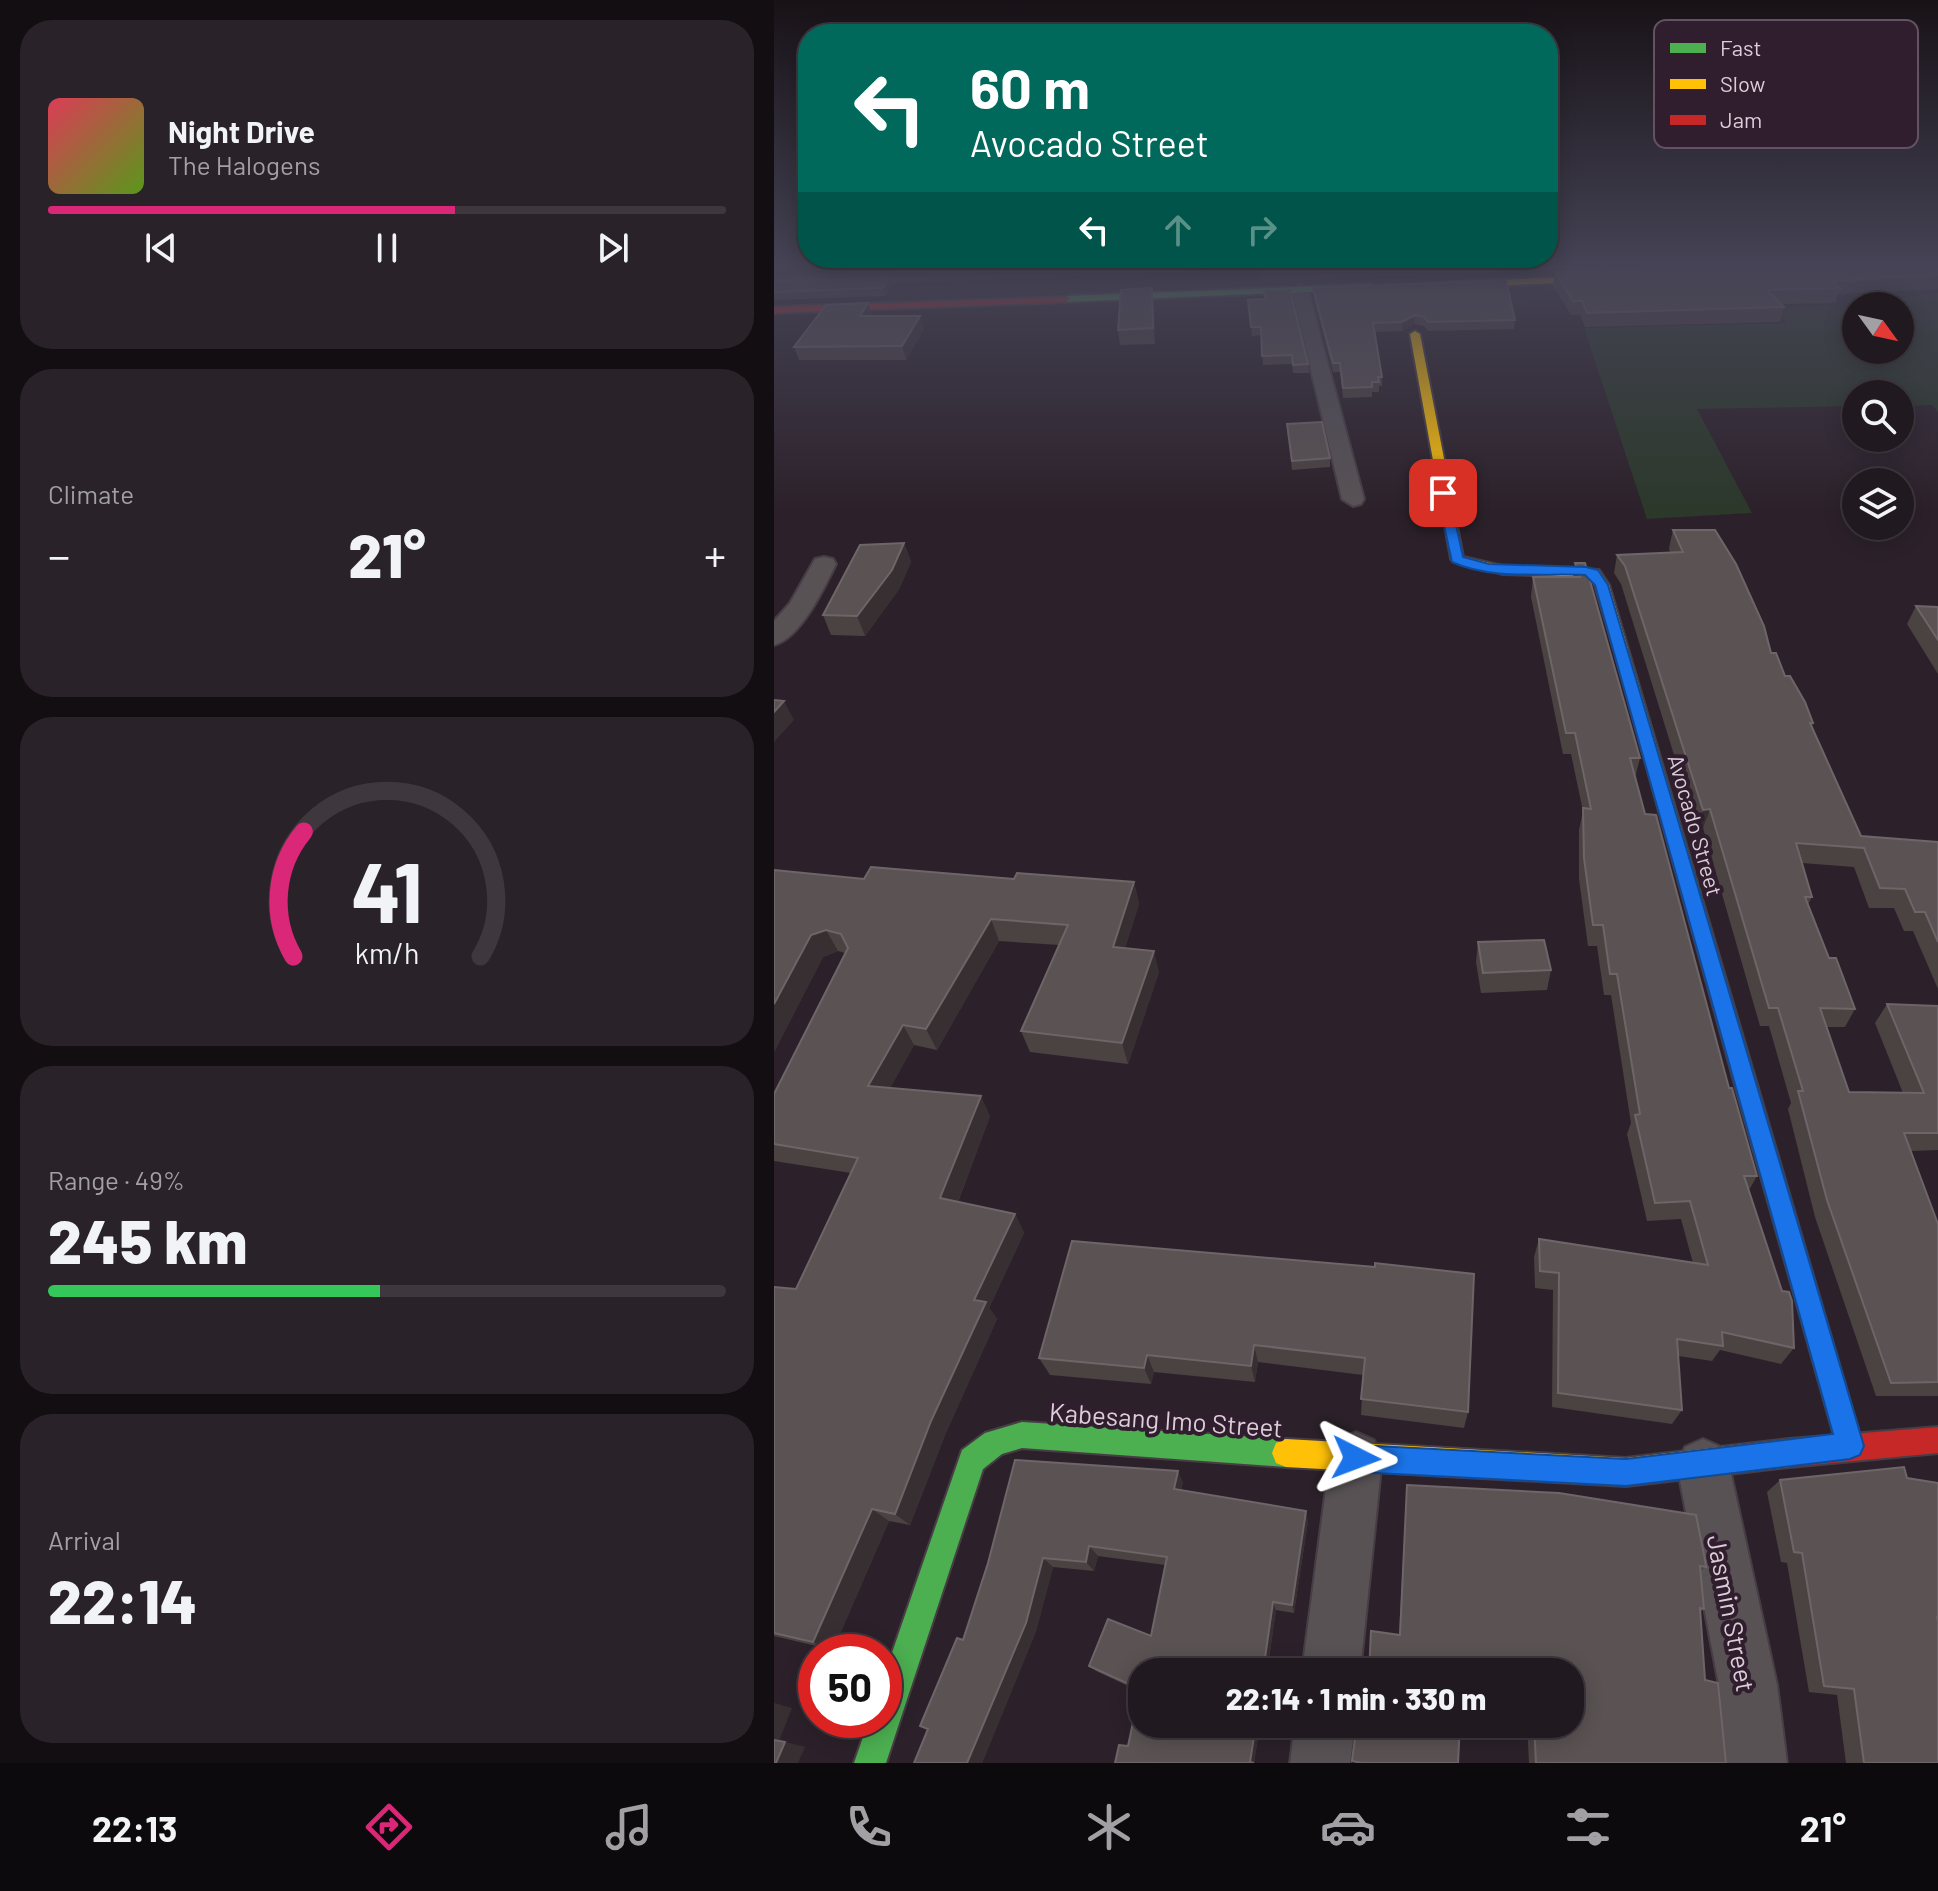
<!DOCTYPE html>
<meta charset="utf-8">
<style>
body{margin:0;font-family:Barlow,sans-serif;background:#292229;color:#f1f3f6;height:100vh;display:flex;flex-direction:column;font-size:30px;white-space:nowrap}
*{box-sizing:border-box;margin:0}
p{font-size:26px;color:#a2a0a5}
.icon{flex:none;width:44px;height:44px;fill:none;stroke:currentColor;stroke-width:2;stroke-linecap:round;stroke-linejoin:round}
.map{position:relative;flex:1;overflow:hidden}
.details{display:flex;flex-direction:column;gap:20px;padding:20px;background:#120e12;width:774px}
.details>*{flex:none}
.banner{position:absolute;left:24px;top:24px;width:760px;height:244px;border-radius:32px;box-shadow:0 4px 20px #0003,0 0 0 2px #3e383e;background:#00695c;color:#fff;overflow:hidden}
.needle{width:52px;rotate:123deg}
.buttons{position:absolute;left:1068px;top:292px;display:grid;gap:16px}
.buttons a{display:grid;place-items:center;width:72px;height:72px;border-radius:50%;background:#211920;box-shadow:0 4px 20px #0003,0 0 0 2px #3e383e;font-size:40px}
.speed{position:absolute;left:24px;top:1634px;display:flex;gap:16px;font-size:40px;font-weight:700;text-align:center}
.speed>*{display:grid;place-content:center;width:104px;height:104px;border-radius:50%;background:#211920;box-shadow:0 4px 20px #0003,0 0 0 2px #3e383e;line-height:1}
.speed .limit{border:12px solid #d22;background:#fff;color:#111}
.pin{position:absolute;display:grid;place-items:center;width:68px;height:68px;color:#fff;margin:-34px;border-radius:16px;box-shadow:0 4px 12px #0006}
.me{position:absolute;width:88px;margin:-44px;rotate:93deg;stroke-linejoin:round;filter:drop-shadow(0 0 6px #0008)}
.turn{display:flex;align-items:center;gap:28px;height:168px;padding:0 40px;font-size:36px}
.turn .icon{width:104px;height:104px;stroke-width:2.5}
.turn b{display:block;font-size:56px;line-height:68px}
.lanes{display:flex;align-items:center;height:76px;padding:0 40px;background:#0003;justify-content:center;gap:40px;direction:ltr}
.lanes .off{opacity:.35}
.big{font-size:60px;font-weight:800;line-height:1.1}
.details .tile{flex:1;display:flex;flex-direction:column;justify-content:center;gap:12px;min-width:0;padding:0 28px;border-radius:32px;background:#292229}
.details .dial{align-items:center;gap:0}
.dial svg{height:208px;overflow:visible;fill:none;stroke:#3e383e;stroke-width:7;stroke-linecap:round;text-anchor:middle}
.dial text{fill:#f1f3f6;stroke:none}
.song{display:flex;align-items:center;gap:24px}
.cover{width:96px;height:96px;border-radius:12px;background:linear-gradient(135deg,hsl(350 70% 55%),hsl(90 70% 35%))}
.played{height:8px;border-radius:4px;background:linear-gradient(90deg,#db2777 60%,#3e383e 60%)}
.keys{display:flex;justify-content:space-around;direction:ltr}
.heat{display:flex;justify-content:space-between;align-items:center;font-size:44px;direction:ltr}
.charge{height:12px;border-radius:6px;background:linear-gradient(90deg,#34c759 49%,#3e383e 0)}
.trip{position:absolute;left:354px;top:1658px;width:456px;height:80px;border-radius:32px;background:#211920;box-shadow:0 4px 20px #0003,0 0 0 2px #3e383e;font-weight:800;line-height:80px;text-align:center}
.dock{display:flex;height:128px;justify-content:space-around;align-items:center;background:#0d0a0d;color:#a2a0a5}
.dock .icon{width:56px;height:56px}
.dock .current{color:#db2777}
.dock b{font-size:36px;color:#f1f3f6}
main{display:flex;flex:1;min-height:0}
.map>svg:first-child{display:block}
</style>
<main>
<section class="details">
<div class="tile">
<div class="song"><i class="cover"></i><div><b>Night Drive</b><p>The Halogens</p></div></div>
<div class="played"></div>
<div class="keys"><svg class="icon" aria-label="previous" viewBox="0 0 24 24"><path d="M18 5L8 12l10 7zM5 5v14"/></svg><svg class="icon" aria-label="pause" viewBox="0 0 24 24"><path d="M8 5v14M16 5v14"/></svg><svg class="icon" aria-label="next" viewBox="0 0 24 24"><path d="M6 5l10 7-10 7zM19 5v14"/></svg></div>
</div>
<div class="tile"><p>Climate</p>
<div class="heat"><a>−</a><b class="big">21°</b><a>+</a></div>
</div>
<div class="tile dial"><svg viewBox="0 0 100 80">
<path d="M14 69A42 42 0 1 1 86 69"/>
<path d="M14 69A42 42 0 0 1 18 21" stroke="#db2777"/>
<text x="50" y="56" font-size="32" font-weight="700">41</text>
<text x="50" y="72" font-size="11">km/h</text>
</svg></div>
<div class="tile"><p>Range · 49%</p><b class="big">245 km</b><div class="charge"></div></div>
<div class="tile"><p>Arrival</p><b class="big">22:14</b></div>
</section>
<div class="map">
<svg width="1164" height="1763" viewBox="0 0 1164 1763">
<rect width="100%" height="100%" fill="#2c212a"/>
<!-- green -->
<path fill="#2b382a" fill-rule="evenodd" d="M1164 293V412L1158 405 1126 406V394H1082V406L923 409 978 513 873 519 810 328 1012 323 1001 308 1072 304ZM1082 306H1126V350H1082Z"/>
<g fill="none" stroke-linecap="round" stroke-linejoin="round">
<!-- street casing -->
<g stroke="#473e45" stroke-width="4">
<g id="street">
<path d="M303 264H441L434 269 0 286V276Z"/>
<path d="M857 264H872L880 275 872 280 866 278Z"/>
<path d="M526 285 534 290 590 499 587 504 579 506 568 499 518 290Z"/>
<path d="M50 557 59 559 62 564C50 588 27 638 0 645V621L16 603 41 559Z"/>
<path d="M582 1432 600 1440 608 1458 586 1672H528L556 1458 564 1440Z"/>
<path d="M929 1439 947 1447 955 1465 1003 1685 1013 1763H953L945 1685 903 1465 911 1447Z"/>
<path d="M521 1724H581L576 1763H516Z"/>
</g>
</g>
<!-- fast casing -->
<g stroke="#473e45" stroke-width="4">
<g id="fast">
<path d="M597 284 600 289 293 302 289 299 293 296Z"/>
<path d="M847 645 854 649 984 1088 981 1095 973 1097 965 1095 962 1088 840 649Z"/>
<path d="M248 1422 512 1439 522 1443 526 1453 522 1463 512 1467 248 1448 228 1454 209 1469 112 1763H80L95 1720H110V1676L188 1450 211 1433Z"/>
</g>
</g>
<!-- slow casing -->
<g stroke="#473e45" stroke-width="4">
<g id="slow">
<path d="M841 275 844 280 674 288 670 285 674 282Z"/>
<path d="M641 331 646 334 689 557 729 566 825 570 835 585 854 649 852 652 847 653 840 649 821 585 816 577 729 574 677 559 636 334Z"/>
<path d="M973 1079 981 1081 984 1088 1089 1446 1086 1456 1076 1459 1066 1456 1063 1446 962 1088 965 1081Z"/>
<path d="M512 1439 852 1458 1015 1439 1025 1443 1029 1453 1025 1463 1015 1467 852 1486 512 1467 502 1463 498 1453 502 1443Z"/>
</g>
</g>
<!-- jam casing -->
<g stroke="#473e45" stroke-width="4">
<g id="jam">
<path d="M296 297 293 302 0 313V307Z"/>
<path d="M1164 1427V1453L1015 1467 1005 1463 1001 1453 1005 1443 1015 1439Z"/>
</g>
</g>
<!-- street -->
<use href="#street" fill="#585255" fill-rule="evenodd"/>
<!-- fast -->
<use href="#fast" fill="#4caf50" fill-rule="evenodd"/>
<!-- slow -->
<use href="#slow" fill="#ffc107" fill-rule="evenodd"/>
<!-- jam -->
<use href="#jam" fill="#c62828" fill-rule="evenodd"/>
</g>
<!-- wall -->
<g fill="#4b4242">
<path d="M0 264H130L128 268 0 273Z"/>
<path d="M482 264H728L727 272 486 281Z"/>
<path d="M767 264H856L855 267 770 270Z"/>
<path d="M875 264H1164V289L1064 294 1062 303 1007 304 1010 307 1006 322 811 327 806 315H797L779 286 781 272 879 268Z"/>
<path d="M116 277 118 284 111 296 0 300V281Z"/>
<path d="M539 288 741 320 740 329 654 331 650 326 640 324 628 331 601 332 608 377V386H605V392H598V397L569 398 566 372H559L539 297Z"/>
<path d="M490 291 534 364 535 373H519L518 364 489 365 487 335 478 336 474 300 490 299Z"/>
<path d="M380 304 381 344 346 345 344 330Z"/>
<path d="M98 316 150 329 132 360H25L20 347Z"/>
<path d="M513 424 556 458V467L518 470Z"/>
<path d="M899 530 997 653 1011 676 1039 723 1038 727 1087 836 1164 842V989L1139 931H1130L1120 908H1095L1080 867 1028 863 1038 897 1034 905 1055 958 1081 1009 1071 1027H1053L1075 1092 1129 1093 1101 1023 1113 1004 1164 1006V1150L1137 1151 1164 1224V1396H1102L1041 1217 1014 1109 1017 1103 995 1026H986L929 828 923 829 847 584 840 573 843 555 896 553 895 548Z"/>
<path d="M130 543 137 562 125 589 91 636 57 635 49 615Z"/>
<path d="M801 563 866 758 861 778 871 814 983 1176 975 1190 1020 1348 1007 1364 946 1350 938 1361 904 1356 908 1410 898 1424 778 1407 779 1290 761 1288 760 1257 765 1239 919 1263 907 1219 873 1221 853 1134 857 1123 837 995H830L823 946H814L805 879V830L809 811 797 754H789L757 597 759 577H799Z"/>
<path d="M1142 606 1164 607V674L1133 624Z"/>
<path d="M0 870 90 879H240L360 882 365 904 351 948 385 972 354 1064 256 1052 247 1031 285 945 225 941 163 1050 140 1045 116 1088 216 1116 184 1202 241 1214 250 1233 215 1308 223 1319 171 1435 136 1525 115 1521 59 1650 0 1636V1287L22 1289 77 1173 0 1161V1094L71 953 64 951 49 957 0 1052Z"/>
<path d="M704 942 777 970 773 990 707 993 702 962Z"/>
<path d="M601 1267 694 1412 690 1428 587 1415 589 1375 484 1362 481 1382 380 1372 377 1384 276 1375 265 1358Z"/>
<path d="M1133 1478 1164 1483V1763H1072L1063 1695 1035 1692 1013 1563 1007 1562 993 1492 1006 1480Z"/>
<path d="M409 1482 407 1490 534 1521 520 1613 502 1610 493 1672H368V1724H486L480 1763 354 1746 365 1691 324 1672 315 1666 377 1636 391 1565 324 1556 320 1571 279 1567 262 1631 208 1763H140L189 1640 214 1563Z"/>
<path d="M633 1485 932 1567 926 1571 930 1609 926 1612 931 1680 952 1763H755L753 1724H796L625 1634Z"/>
</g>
<!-- shaded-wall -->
<g fill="#382f32">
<path d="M116 277 118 284 111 296 109 288Z"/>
<path d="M378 288 380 304 381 344 379 328Z"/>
<path d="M94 303 98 316H86Z"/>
<path d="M641 315 640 324 628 331V322Z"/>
<path d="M146 316 150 329 132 360 128 346Z"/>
<path d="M130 543 137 562 125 589 91 636 83 616Z"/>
<path d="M10 701 20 720 0 742V712Z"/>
<path d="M936 809 929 828 923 829 929 810Z"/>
<path d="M360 882 365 904 345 968 339 947Z"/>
<path d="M217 919 225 941 163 1050 152 1029Z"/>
<path d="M52 930 64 951 49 957 0 1052V1004L37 935Z"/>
<path d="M380 951 385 972 354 1064 348 1043Z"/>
<path d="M129 1025 140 1045 106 1106 94 1086Z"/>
<path d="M207 1096 216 1116 178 1217 166 1198Z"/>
<path d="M241 1214 250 1233 215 1308 223 1319 171 1435 136 1525 121 1514 157 1421 200 1300Z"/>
<path d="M480 1345 484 1362 481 1382 477 1366Z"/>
<path d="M373 1355 380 1372 377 1384 370 1368Z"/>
<path d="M404 1471 409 1482 405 1500 400 1489Z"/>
<path d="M98 1509 115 1521 59 1650 39 1642Z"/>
<path d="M532 1511 534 1521 520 1613 518 1605Z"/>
<path d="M315 1546 324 1556 320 1571 312 1562Z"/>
<path d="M269 1558 279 1567 262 1631 208 1763H193Z"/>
<path d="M499 1602 502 1610 493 1672H489Z"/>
<path d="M0 1703 18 1708 5 1741 0 1740Z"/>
<path d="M482 1724H486L480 1763 476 1762Z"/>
<path d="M11 1742 31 1747 24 1763H2Z"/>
</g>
<!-- building -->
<g fill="#5a5253" stroke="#6e6568" stroke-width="2">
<path d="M483 264H639L485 270Z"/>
<path d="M885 264H1164V275L1058 281 1066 288 993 290 1010 307 813 313 808 301H799L781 272 882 268Z"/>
<path d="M116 277 109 288 0 292V281Z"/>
<path d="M732 280 741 320 654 322 650 317 641 315 628 322 599 323 608 377H604L605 382H598V387L569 388 566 363H559L539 288Z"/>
<path d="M378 288 379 328 344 330 347 290Z"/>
<path d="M516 290 534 364 519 365 518 355 488 356 487 327H477L474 300 492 299 490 291Z"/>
<path d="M94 303 86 316H146L128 346 20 347 52 305Z"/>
<path d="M548 422 556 458 518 461 513 424Z"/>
<path d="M899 530H941L962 564 990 626 997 653H1002L1011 676H1016L1031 702 1039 723H1036L1087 836 1164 842V942L1151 912H1141L1131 889 1106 888 1090 848 1022 843 1038 897H1031L1055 958H1062L1081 1009 1046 1008 1075 1092 1150 1093 1113 1004 1164 1006V1133H1130L1164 1224V1382L1117 1383 1053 1200 1024 1091H1029L1004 1008H995L936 809 929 810 851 566 843 555 909 552Z"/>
<path d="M130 543 118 570 83 616 49 615 86 545Z"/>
<path d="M801 563H811L866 758H856L871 814 882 815 955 1088H958L983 1176H970L1008 1291 1015 1292 1018 1301 1020 1348 948 1332 949 1346 903 1339 908 1410 784 1393 785 1273 766 1271 765 1239 934 1265 916 1201 881 1203 861 1115 866 1114 843 974H836L829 925H819L810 858 809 808 817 809 801 733H792L759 577H806Z"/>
<path d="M1142 606 1164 607V640Z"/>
<path d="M0 700 10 701 0 712Z"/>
<path d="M97 867 240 879 243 873 360 882 339 947 380 951 348 1043 247 1031 294 925 217 919 152 1029 129 1025 94 1086 207 1096 166 1198 241 1214 200 1300 212 1302 157 1421 121 1514 98 1509 39 1642 0 1633V1287L22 1289 84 1158 0 1144V1094L74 948 67 934 52 930 37 935 0 1004V870L90 879Z"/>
<path d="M770 940 777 970 709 973 704 942Z"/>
<path d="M298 1241 601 1267V1263L700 1274 694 1412 587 1399 591 1358 480 1345 477 1366 373 1355 370 1368 265 1358Z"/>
<path d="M241 1460 404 1471 400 1489 532 1511 518 1605 499 1602 489 1672H368V1724H482L476 1762 480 1763H341L345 1745 354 1746 366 1689 315 1666 334 1619 377 1636 393 1557 315 1546 312 1562 269 1558 252 1623 193 1763H140L154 1729 146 1726 183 1638 189 1640 214 1563Z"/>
<path d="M1130 1467 1133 1478 1164 1483V1617H1163L1164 1622V1763H1090L1080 1689 1050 1686 1028 1553 1020 1552 1006 1480Z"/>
<path d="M633 1485 785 1493 922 1515 931 1560 932 1567 926 1566 930 1609 926 1608 931 1680 944 1683 952 1763H762L760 1724H796V1672H595L597 1631 626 1635Z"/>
<path d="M583 1724H686L684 1763H588L578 1761Z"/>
<path d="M0 1740 11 1742 2 1763H0Z"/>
</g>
<!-- sky -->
<linearGradient id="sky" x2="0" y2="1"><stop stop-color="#181217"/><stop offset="0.52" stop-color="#454355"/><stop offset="1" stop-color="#454355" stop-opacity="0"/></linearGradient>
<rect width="1164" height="511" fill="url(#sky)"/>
<!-- route -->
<path fill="#1a73e8" stroke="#114b97" stroke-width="2" d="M669 489 675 493 689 557 715 564 812 567 824 570 834 585 1090 1446 1086 1455 1076 1459 852 1486 582 1472 572 1468 568 1458 572 1449 582 1445 852 1459 1059 1434 821 585 811 575C769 573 717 580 678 562L663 493Z"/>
<g text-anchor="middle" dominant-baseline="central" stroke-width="8" stroke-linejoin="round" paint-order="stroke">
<!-- street labels -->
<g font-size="22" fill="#dbced9" stroke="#301d2e">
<text transform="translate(922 825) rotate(74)">Avocado Street</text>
</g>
<!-- near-street labels -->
<g font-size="26" fill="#dbced9" stroke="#301d2e">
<text transform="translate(392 1419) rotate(4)">Kabesang Imo Street</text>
<text transform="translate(958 1613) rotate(79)">Jasmin Street</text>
</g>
</g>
<!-- legend -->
<rect x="880" y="20" width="264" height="128" rx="12" fill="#301d2e" stroke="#635261" stroke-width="2"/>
<rect x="896" y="43" width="36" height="10" fill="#4caf50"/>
<rect x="896" y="79" width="36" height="10" fill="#ffc107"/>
<rect x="896" y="115" width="36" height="10" fill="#c62828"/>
<g font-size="22" fill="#dbced9">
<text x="946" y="56">Fast</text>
<text x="946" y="92">Slow</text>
<text x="946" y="128">Jam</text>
</g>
</svg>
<div class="buttons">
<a><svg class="needle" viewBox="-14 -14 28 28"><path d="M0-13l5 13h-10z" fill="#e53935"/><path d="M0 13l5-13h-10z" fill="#a2a0a5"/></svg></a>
<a><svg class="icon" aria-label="search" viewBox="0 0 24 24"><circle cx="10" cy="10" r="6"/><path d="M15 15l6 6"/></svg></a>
<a><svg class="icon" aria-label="layers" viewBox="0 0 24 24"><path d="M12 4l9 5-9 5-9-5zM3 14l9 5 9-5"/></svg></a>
</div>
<div class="speed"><div class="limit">50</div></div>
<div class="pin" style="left:669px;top:493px;background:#d93025"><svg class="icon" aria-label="arrive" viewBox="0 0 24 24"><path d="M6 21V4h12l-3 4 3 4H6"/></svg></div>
<svg class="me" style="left:582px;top:1458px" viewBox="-20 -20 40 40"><path d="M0-17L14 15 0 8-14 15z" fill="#1a73e8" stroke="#fff" stroke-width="4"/></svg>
<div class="trip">22:14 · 1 min · 330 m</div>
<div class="banner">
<div class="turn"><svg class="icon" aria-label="left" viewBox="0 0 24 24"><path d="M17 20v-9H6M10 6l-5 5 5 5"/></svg><div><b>60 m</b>Avocado Street</div></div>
<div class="lanes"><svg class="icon" aria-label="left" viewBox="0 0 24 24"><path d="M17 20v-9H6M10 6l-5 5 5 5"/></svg><svg class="icon off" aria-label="ahead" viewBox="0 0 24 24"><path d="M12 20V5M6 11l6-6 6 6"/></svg><svg class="icon off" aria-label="right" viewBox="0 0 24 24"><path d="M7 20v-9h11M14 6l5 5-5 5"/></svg></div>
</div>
</div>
</main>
<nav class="dock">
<b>22:13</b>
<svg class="icon current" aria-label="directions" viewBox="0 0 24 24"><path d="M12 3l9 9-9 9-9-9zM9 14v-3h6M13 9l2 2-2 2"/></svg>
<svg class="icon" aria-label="music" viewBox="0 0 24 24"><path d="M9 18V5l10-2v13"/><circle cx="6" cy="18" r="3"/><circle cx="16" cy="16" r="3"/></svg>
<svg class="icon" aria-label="phone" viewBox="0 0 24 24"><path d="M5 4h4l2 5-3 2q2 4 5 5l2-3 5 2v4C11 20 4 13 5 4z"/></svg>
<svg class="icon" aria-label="climate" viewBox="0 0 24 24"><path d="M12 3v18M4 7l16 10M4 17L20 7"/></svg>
<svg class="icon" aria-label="car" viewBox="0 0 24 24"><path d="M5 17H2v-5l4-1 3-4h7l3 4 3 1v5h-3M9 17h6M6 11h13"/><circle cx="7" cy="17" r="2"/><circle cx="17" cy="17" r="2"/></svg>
<svg class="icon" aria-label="filters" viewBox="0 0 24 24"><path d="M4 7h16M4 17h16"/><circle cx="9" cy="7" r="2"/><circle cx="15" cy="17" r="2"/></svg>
<b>21°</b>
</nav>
